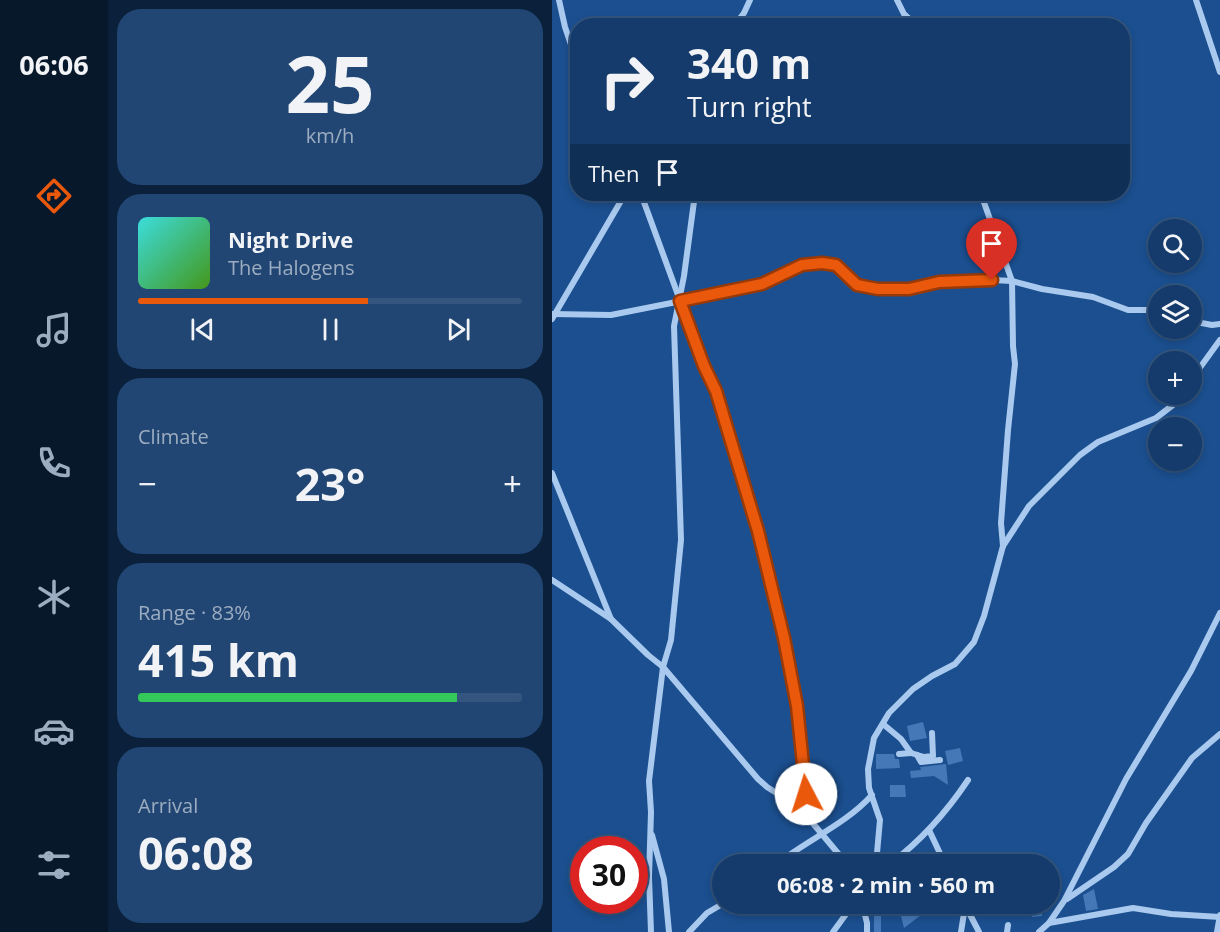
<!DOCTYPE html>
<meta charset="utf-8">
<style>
body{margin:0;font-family:"Open Sans",sans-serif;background:#214673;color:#f1f3f6;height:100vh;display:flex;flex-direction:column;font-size:22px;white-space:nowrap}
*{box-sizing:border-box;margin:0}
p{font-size:20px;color:#9dadc1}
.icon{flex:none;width:33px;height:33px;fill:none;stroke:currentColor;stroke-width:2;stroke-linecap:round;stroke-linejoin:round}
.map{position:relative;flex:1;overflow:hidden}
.details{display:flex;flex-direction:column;gap:9px;padding:9px;background:#0b203b;width:444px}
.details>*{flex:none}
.top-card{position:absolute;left:18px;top:18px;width:560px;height:183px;border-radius:24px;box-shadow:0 3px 9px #0003,0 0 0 2px #33557e;background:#143b6b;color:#f1f3f6;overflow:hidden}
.tools{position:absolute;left:596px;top:219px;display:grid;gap:12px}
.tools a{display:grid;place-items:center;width:54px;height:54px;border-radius:50%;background:#143b6b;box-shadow:0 3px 9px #0003,0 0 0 2px #33557e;font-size:30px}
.speed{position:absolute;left:18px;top:836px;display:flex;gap:12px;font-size:30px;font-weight:700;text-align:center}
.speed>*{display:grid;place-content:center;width:78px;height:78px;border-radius:50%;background:#143b6b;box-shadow:0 3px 9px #0003,0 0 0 2px #33557e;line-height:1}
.speed .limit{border:9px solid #d22;background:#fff;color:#111}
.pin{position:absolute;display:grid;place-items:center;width:51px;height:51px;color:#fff;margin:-62px -26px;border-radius:50% 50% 50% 0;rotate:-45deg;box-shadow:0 0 6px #0007}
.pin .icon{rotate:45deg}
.me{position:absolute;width:66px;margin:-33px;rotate:355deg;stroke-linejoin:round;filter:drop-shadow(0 0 4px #0008)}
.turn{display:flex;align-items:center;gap:21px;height:126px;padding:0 18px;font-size:27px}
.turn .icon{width:78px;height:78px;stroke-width:2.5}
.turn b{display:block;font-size:42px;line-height:51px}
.then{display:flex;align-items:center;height:57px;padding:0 18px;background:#0003;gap:12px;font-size:22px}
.big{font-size:45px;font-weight:700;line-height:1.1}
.details .card{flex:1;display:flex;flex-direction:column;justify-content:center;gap:9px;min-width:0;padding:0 21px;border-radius:24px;background:#214673}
.details .dial{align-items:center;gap:0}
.dial b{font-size:78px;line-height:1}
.song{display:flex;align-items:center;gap:18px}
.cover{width:72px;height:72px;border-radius:9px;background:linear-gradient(135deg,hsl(180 70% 55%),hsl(100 70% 35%))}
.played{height:6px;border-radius:3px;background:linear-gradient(90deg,#ea580c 60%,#33557e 60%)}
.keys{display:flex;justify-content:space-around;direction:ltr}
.heat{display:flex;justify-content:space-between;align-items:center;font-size:33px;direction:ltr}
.charge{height:9px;border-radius:4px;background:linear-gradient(90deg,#34c759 83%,#33557e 0)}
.trip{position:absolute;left:160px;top:854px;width:348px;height:60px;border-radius:30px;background:#143b6b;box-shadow:0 3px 9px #0003,0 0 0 2px #33557e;font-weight:700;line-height:60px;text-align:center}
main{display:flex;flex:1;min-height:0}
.dock{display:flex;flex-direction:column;width:108px;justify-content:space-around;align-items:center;background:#08182b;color:#9dadc1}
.dock .icon{width:42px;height:42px}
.dock .on{color:#ea580c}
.dock b{font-size:27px;color:#f1f3f6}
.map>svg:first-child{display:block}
</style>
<main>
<nav class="dock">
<b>06:06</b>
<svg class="icon on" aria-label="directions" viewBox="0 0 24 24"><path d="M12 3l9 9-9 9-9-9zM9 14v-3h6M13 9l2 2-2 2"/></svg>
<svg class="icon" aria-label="music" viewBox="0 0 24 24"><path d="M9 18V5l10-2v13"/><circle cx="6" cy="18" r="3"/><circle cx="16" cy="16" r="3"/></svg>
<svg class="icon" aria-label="phone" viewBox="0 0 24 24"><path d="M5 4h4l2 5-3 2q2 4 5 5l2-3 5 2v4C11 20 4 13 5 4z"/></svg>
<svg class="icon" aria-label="climate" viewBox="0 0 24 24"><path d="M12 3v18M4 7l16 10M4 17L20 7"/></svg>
<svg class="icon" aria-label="car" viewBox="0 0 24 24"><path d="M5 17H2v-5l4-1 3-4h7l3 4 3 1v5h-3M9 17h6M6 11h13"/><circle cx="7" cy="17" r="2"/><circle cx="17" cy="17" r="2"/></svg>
<svg class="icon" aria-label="filters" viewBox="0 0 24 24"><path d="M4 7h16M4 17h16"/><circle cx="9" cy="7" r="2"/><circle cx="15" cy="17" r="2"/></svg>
</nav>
<section class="details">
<div class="card dial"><b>25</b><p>km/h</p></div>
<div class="card">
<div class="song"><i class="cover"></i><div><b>Night Drive</b><p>The Halogens</p></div></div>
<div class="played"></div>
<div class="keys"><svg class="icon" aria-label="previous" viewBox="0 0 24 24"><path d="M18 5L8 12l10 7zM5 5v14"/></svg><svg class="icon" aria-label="pause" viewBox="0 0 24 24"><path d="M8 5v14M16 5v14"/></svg><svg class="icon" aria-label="next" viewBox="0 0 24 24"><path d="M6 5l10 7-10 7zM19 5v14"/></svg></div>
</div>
<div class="card"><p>Climate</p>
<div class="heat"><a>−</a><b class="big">23°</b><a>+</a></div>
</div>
<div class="card"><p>Range · 83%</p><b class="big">415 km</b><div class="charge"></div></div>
<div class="card"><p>Arrival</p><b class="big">06:08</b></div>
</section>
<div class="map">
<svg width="668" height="932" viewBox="0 0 668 932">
<rect width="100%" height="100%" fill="#1b4f8f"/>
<!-- building -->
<g fill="#4478b7">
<path d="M371 722 375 738 358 741 355 726Z"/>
<path d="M408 748 411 761 396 765 393 751Z"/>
<path d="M324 754H342L343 759H347L348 768 324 769Z"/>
<path d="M394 764 396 785 382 776 359 778 358 771 369 770 368 767Z"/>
<path d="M338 785H353L354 797H338Z"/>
<path d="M542 889 546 909 534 911 531 895Z"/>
<path d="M346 903H361L362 914 369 915 352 928 348 912H347Z"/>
<path d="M422 903H431V915L424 916Z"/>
<path d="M489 903 490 916 480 917V904Z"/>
<rect x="322" y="906" width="7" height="26"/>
</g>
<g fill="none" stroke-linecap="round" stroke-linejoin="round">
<!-- street -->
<g stroke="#a9c9ee" stroke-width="6">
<path d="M7 0 13 27 26 65"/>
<path d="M345 0 352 14 365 26"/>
<path d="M644 0 668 72"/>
<path d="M182 26 192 13 198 0"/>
<path d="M89 194 152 366 164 391 175 424 181 449 206 531 232 638 249 736 254 794 250 810"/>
<path d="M429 194 460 281 461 346 463 364 456 430 449 523 451 546"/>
<path d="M0 314 59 315 185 290 210 283 250 265 270 263 284 265 305 285 326 289H357L387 282 421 279 460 281 490 289 541 297 576 310H596L606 312"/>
<path d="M0 319 73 194"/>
<path d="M639 321 660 325 668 324"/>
<path d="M639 380 668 340"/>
<path d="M0 473 59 619"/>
<path d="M0 580 59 619 96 655 111 667 206 779 215 787 248 808 295 864"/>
<path d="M331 724 349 739 359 753 372 757 381 756 380 733"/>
<path d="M347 754 359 753"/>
<path d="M365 755 369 762 388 760"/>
<path d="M377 830 393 864"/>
<path d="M100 835 112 879 117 932"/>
<path d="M225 864C255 840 294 824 320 795"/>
<path d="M324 864 328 820 317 788 316 769 322 738 337 713 361 689 380 676 403 664 422 642 432 616 451 546 477 506 528 455 546 442 604 418 621 405 628 394"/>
<path d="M338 864C370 840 394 813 416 780"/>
<path d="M515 899 562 867 576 854 594 823 640 758 668 734"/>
<path d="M310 903 315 923V932"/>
<path d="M412 903 427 932"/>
<path d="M497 923 581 908 619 914 668 917"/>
<path d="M99 932 97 877 99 812 97 781 111 667 119 640 129 540 122 326 132 276 143 194"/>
<path d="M137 932 155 913 172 903"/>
<path d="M281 932 297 910 311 903"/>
<path d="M409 932 413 907"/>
<path d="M455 932 456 925"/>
<path d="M487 932 497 923 512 901 574 779 639 671 668 613"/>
<path d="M665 932 668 915"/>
</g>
</g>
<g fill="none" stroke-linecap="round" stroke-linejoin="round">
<!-- route casing -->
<g stroke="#983908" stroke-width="15">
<path id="route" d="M254 794 245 706 232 638 206 531 164 391 152 366 128 301 210 284 250 265 270 263 284 265 305 285 326 289H357L387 282 440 280"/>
</g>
<!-- route -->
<use href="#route" stroke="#ea580c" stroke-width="10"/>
</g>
</svg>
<div class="tools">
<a><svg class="icon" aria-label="search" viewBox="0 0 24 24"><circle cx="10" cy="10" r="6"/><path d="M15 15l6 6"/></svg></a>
<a><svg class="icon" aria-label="layers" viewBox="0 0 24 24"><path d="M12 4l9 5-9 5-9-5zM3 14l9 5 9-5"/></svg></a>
<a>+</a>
<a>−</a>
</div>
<div class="speed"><div class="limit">30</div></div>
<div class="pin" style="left:440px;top:280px;background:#d93025"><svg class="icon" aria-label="arrive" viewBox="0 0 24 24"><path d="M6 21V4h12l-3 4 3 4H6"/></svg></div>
<svg class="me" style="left:254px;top:794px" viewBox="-20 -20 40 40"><circle r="19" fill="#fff"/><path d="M0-13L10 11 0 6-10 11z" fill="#ea580c"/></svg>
<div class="trip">06:08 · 2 min · 560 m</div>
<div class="top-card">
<div class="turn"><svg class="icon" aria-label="right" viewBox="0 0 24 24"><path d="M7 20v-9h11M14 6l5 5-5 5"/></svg><div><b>340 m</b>Turn right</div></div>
<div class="then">Then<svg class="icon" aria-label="arrive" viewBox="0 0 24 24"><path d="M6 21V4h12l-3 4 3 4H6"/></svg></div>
</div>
</div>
</main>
